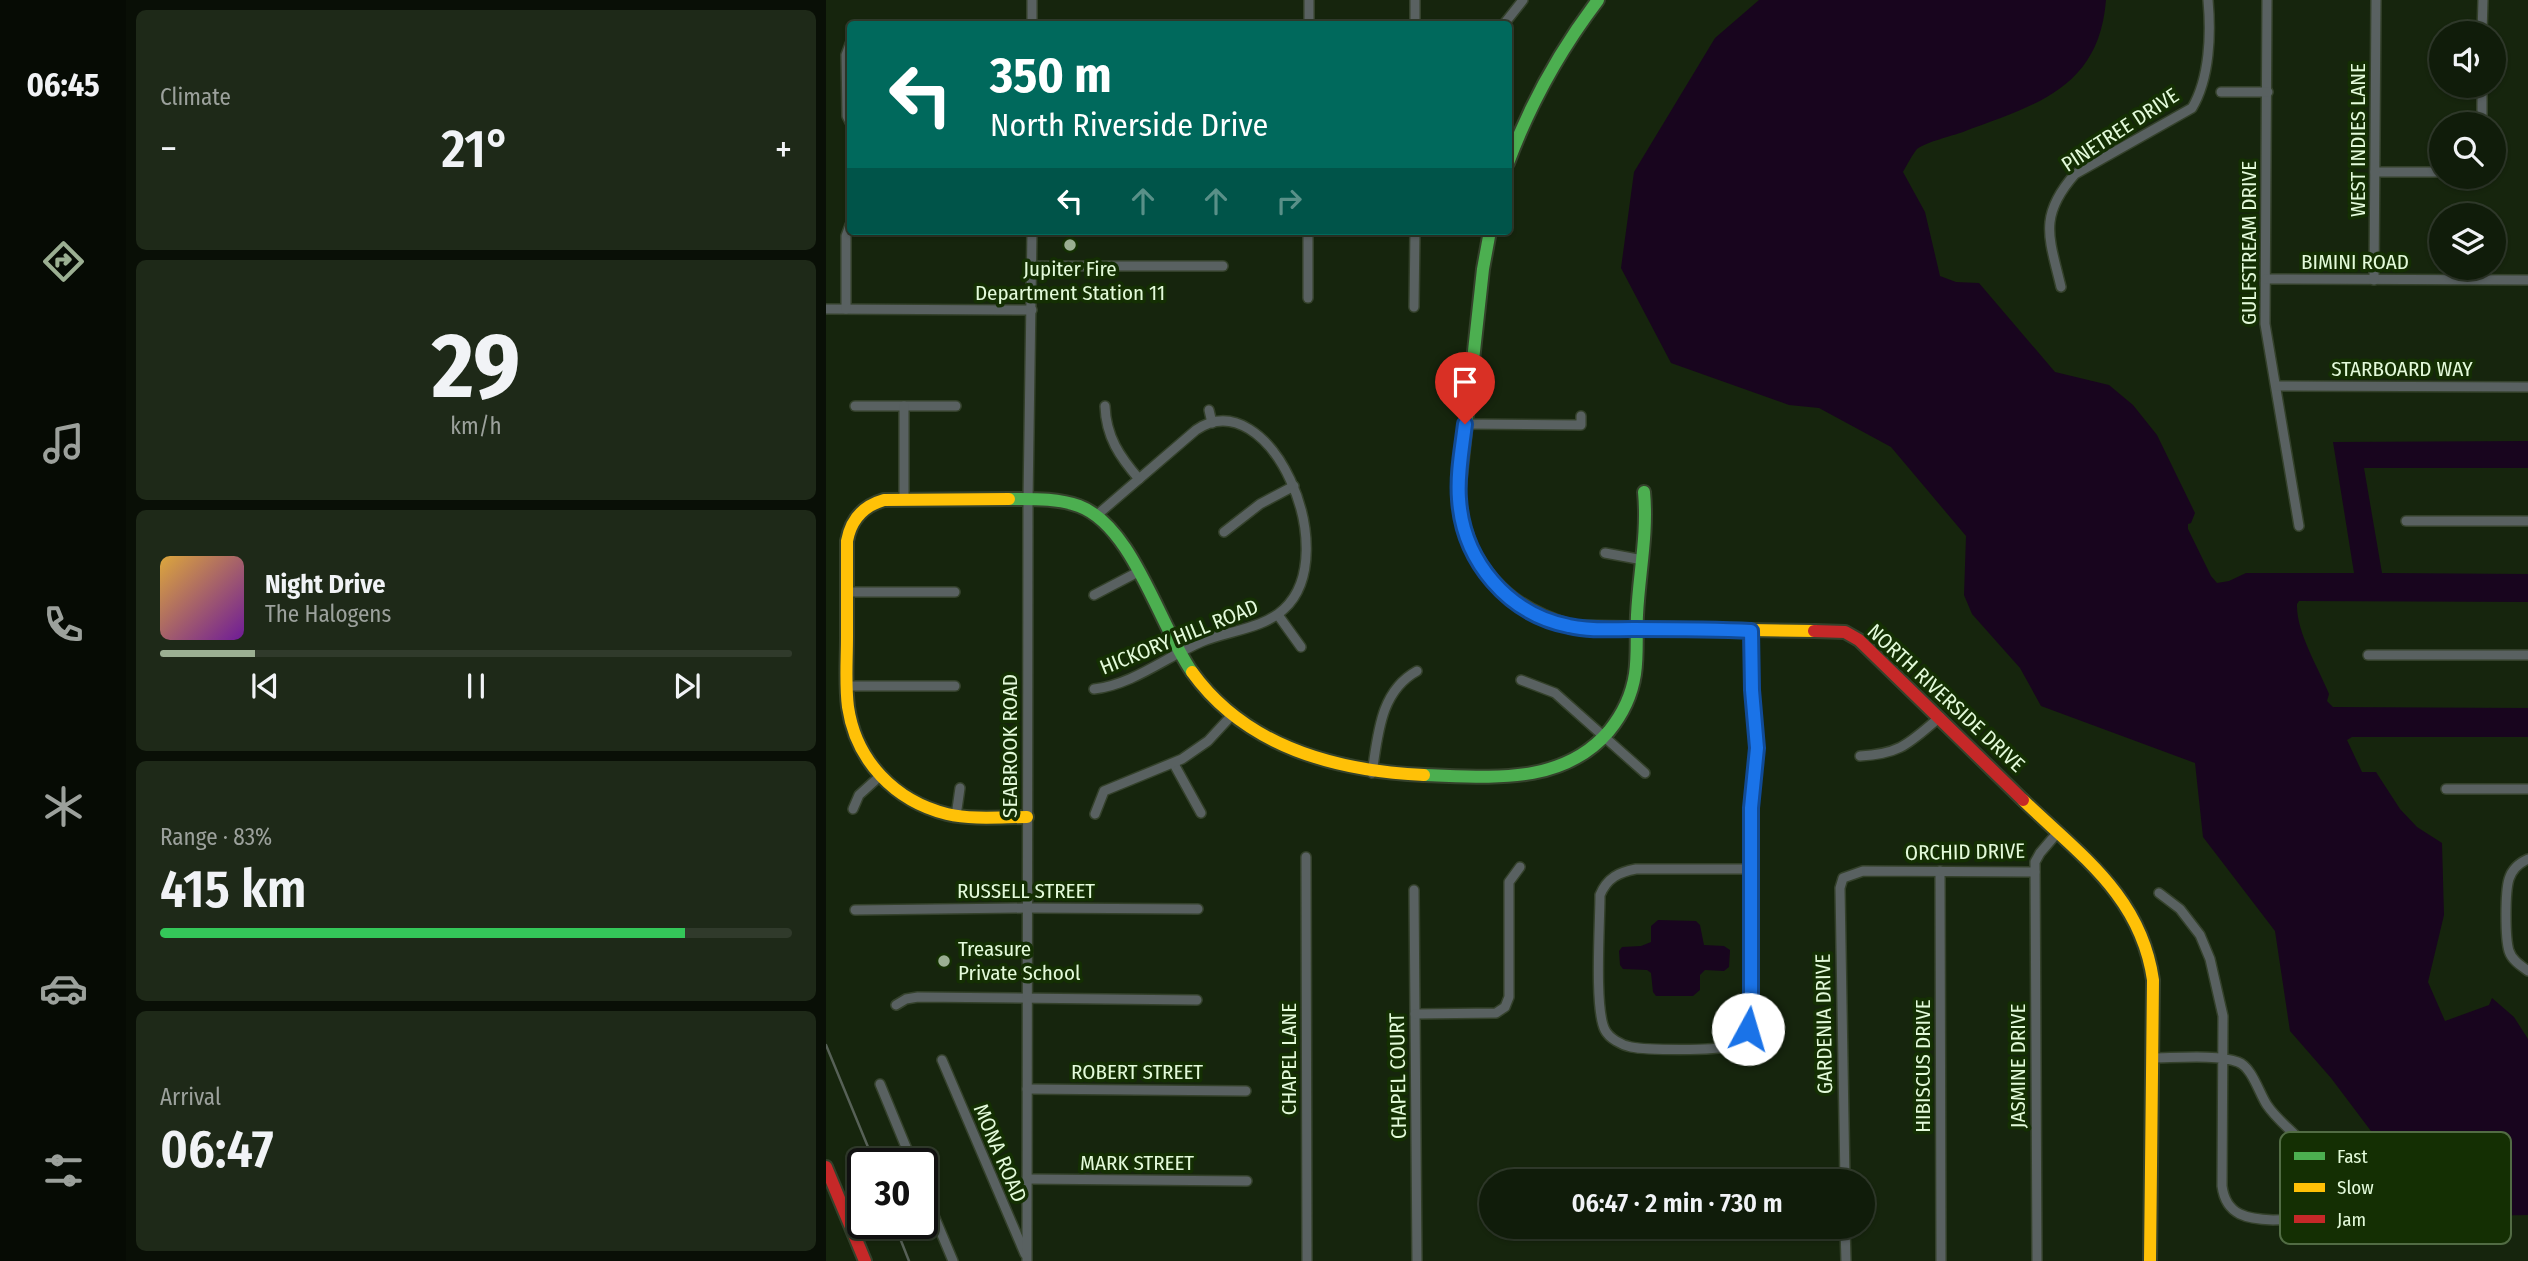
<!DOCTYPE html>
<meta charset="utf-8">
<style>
body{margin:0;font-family:"Fira Sans Condensed",sans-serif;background:#1e2918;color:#f1f3f6;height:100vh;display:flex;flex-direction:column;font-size:26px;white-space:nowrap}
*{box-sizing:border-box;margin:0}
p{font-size:23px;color:#9ca19c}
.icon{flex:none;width:38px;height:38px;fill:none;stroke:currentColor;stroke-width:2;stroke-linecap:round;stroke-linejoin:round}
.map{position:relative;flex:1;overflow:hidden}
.panel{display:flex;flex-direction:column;gap:10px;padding:10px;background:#090f06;width:700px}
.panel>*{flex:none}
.guide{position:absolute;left:21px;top:21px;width:665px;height:214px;border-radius:7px;box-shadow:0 2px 5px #0004,0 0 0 2px #303a2b;background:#00695c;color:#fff;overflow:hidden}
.tools{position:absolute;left:1603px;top:21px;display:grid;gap:14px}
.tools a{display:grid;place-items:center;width:77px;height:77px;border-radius:50%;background:#101c0a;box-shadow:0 2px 5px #0004,0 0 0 2px #303a2b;font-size:35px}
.speed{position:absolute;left:21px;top:1148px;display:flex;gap:14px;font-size:35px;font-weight:700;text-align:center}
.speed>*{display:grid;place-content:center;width:91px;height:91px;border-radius:50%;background:#101c0a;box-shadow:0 2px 5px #0004,0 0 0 2px #303a2b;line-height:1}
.speed .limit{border:4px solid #111;border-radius:10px;background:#fff;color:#111}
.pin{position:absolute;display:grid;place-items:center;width:60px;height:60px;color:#fff;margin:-72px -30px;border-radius:50% 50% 50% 0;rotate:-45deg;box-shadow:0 0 7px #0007}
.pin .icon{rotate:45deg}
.me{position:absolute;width:77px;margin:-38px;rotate:6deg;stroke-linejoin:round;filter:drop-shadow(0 0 5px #0008)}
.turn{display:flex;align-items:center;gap:24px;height:147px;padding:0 28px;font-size:32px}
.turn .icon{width:91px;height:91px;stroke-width:2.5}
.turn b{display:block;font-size:49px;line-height:60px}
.lanes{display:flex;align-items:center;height:66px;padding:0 28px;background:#0003;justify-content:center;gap:35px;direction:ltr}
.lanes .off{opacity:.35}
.big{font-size:52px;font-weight:600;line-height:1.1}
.panel .widget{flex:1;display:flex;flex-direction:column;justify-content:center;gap:10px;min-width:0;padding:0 24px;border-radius:10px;background:#1e2918}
.panel .dial{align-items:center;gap:0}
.dial b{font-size:91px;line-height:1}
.song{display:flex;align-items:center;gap:21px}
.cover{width:84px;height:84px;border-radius:10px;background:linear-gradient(135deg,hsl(40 70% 55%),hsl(280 70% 35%))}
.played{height:7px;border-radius:4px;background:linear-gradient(90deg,#9baf92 15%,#303a2b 15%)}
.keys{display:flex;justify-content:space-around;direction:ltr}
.heat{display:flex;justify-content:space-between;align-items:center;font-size:38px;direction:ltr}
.charge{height:10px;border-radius:5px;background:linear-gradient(90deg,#34c759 83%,#303a2b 0)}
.trip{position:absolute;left:653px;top:1169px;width:396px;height:70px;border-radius:35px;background:#101c0a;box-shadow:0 2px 5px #0004,0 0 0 2px #303a2b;font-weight:600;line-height:70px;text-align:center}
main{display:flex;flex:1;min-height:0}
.dock{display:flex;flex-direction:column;width:126px;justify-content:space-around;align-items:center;background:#060b04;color:#9ca19c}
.dock .icon{width:49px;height:49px}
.dock .active{color:#9baf92}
.dock b{font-size:32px;color:#f1f3f6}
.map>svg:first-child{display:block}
</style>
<main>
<nav class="dock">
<b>06:45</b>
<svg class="icon active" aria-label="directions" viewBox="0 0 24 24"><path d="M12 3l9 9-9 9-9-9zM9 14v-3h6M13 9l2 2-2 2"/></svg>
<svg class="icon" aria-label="music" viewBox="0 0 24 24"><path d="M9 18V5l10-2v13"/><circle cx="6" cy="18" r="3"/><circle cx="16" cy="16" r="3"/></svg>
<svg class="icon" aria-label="phone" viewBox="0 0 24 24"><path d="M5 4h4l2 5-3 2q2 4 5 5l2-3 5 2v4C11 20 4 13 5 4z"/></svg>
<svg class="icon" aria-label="climate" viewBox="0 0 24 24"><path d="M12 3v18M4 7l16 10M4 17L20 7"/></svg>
<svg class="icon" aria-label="car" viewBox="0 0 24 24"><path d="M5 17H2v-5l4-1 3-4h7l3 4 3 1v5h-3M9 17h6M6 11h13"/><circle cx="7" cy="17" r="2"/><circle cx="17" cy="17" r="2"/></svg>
<svg class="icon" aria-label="filters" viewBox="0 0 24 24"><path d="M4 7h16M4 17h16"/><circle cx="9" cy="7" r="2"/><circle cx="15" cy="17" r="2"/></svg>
</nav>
<section class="panel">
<div class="widget"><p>Climate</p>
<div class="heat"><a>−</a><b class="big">21°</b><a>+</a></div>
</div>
<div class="widget dial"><b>29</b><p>km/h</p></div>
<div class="widget">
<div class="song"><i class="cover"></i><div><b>Night Drive</b><p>The Halogens</p></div></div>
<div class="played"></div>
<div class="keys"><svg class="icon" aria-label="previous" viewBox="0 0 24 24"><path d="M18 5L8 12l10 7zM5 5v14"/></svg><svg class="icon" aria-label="pause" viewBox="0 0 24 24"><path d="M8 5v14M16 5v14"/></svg><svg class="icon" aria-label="next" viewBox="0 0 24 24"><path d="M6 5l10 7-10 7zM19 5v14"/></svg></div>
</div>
<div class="widget"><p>Range · 83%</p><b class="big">415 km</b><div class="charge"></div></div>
<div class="widget"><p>Arrival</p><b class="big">06:47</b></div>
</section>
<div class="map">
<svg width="1702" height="1261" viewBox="0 0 1702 1261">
<rect width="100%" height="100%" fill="#16250d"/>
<!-- water -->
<g fill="#18051e">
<path d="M933 0H1280C1273 89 1209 105 1137 132 1126 136 1100 142 1091 149 1086 155 1081 165 1077 172L1099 212 1114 276 1130 282 1153 283 1229 372 1283 385 1307 405 1331 435 1369 513 1365 523 1362 524V529L1385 576 1391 583 1403 581 1420 573H1528L1507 442 1702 441V468H1538L1556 573 1702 574V602L1473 601 1471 604C1470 632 1492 667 1503 694L1501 701 1507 707 1702 708V737H1526L1521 740 1536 772H1550L1574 809 1591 827 1616 843 1618 915 1602 982 1619 1021 1663 1005 1666 998 1688 1017 1702 1039V1215L1652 1216 1587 1201 1554 1143 1505 1078 1464 1031 1449 931 1377 837 1369 763 1215 706 1194 668 1146 614 1138 595 1140 536 1065 447 993 408 963 405 845 363 795 268 808 172 889 38Z"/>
<path d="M832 920 870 921 874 925 878 945 898 946 904 950 903 967 898 971 879 970 874 975V990L867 996H830L827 992 825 973 821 970 797 969 794 965 793 951 796 947 815 946 825 942V926Z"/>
</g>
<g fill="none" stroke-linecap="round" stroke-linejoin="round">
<!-- street casing -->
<g stroke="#34412b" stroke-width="12">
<g id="street">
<path d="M206 0V24"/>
<path d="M1441 0 1439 324 1473 526"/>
<path d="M483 24V0"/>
<path d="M589 24V0"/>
<path d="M678 24 697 0"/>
<path d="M1656 33 1657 0"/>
<path d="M24 44 20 55 21 116 24 122"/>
<path d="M1395 92H1442"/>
<path d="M1656 124V86"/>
<path d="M1549 172H1615"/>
<path d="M206 266H397"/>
<path d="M1440 279 1702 280"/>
<path d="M1548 280 1550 0"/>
<path d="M1235 287C1223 237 1212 216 1249 174L1366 108C1384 78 1385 33 1382 0"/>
<path d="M482 298V231"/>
<path d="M588 307 589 231"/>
<path d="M0 309 206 310"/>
<path d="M20 309V236L24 225"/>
<path d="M1451 386 1702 387"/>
<path d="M29 406H130"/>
<path d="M279 406C280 437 294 457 313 479"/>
<path d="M383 410 386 423"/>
<path d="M639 424 755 425V416"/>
<path d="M78 500V406"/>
<path d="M1580 521H1702"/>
<path d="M398 532 434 504 468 486"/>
<path d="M779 553 817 560"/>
<path d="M21 592H129"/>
<path d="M268 595 312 572"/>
<path d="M452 615 475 647"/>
<path d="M925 631 926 690 931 748 925 808V1012C922 1026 917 1040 902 1046 890 1051 819 1050 805 1047 795 1045 783 1038 779 1030 768 1009 774 923 774 895 781 878 793 872 810 869H925"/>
<path d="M1542 655H1702"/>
<path d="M695 680 729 693 819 773"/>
<path d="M21 686H129"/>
<path d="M268 689C306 685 340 657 375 642 401 631 437 629 458 609 519 553 443 380 370 430L271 515"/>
<path d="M1034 756C1075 754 1083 743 1114 717"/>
<path d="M348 764 375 813"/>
<path d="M546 773C552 735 554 691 591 671"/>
<path d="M1620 789H1702"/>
<path d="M27 809 33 795 54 776"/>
<path d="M269 814 278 791 356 759 382 741 406 715"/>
<path d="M130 816 134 788"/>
<path d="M480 857 481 1261"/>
<path d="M1702 859C1693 863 1686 869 1683 879 1679 892 1679 938 1683 951 1686 960 1694 965 1702 971"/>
<path d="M1114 871 1115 1261"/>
<path d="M588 890 591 1261"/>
<path d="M29 910 201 908 372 909"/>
<path d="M70 1005 80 999 92 997 371 1000"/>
<path d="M589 1014 670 1013 679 1007 683 997V882L694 867"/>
<path d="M1326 1058C1348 1058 1392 1054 1412 1062 1426 1067 1433 1093 1441 1105 1455 1126 1479 1138 1489 1162 1494 1173 1496 1187 1491 1198 1484 1218 1467 1220 1447 1220 1422 1219 1400 1216 1396 1186L1397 1016 1384 959 1374 935 1354 909 1333 893"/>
<path d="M116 1060 199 1254"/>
<path d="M54 1084 87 1164"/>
<path d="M201 1089 420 1091"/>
<path d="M201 1179 421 1181"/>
<path d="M1019 1181 1014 888 1017 878 1037 871 1209 872"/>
<path d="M96 1187 127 1261"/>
<path d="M1019 1227 1020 1261"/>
<path d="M201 1261 202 500 206 231"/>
<path d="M1211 1261 1209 862 1214 853 1232 832"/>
</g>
</g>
<!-- fast casing -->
<g stroke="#34412b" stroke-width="16">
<g id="fast">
<path d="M682 163C704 104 734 50 772 0"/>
<path d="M183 499C207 499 231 498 253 506 307 526 333 625 366 672"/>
<path d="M645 547 636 521 632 497 657 269 664 231"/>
<path d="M598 775C664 777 736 786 783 731 796 715 806 694 809 674 812 654 810 634 811 615 813 573 822 534 818 492"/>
</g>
</g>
<!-- slow casing -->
<g stroke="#34412b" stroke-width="16">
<g id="slow">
<path d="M183 499 58 500C37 506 25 519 21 541 21 573 21 605 21 637 21 660 19 684 22 707 30 761 69 801 121 814 147 820 175 817 201 817"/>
<path d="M645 547C667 591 700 613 746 627L988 631"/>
<path d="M366 672C420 747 509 771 598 775"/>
<path d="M1197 800C1254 855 1315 896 1327 980L1324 1261"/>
</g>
</g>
<!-- jam casing -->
<g stroke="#34412b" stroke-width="16">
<g id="jam">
<path d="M988 631 1019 632 1033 640 1197 800"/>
<path d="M0 1167 39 1261"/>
</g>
</g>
<!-- street -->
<use href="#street" stroke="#596161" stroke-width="9"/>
<!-- fast -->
<use href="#fast" stroke="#4caf50" stroke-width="12"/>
<!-- slow -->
<use href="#slow" stroke="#ffc107" stroke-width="12"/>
<!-- jam -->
<use href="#jam" stroke="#c62828" stroke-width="12"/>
<!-- rail -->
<g stroke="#576157" stroke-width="2.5">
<path d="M0 1045 49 1164"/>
<path d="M68 1223 83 1261"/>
</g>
</g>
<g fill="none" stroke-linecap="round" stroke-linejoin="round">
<!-- route casing -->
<g stroke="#114b97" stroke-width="18">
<path id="route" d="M639 424C636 449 631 474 633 499 637 561 682 614 743 626 764 631 786 629 807 629 847 629 886 629 925 631L926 690 931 748 925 808V1012L922 1029"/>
</g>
<!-- route -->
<use href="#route" stroke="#1a73e8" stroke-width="12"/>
</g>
<!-- markers -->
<g fill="#9baf92" stroke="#142f03" stroke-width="2.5">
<circle cx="244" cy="245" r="7"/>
<circle cx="118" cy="961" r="7"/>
</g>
<g text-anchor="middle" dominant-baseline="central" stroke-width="7" stroke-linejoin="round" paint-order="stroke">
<!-- street labels -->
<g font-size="21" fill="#e3fada" stroke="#142f03">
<text transform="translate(1294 130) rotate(-33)">PINETREE DRIVE</text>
<text transform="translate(1532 140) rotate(-90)">WEST INDIES LANE</text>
<text transform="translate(1423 243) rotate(-90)">GULFSTREAM DRIVE</text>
<text x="1529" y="262">BIMINI ROAD</text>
<text x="1576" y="369">STARBOARD WAY</text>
<text transform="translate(353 637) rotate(-22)">HICKORY HILL ROAD</text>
<text transform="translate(1120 698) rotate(43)">NORTH RIVERSIDE DRIVE</text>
<text transform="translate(184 746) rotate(-90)">SEABROOK ROAD</text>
<text transform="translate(1139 852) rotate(-1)">ORCHID DRIVE</text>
<text x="200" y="891">RUSSELL STREET</text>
<text transform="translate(998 1024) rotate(-91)">GARDENIA DRIVE</text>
<text transform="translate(463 1059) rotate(-90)">CHAPEL LANE</text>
<text transform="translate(1097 1066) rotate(-90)">HIBISCUS DRIVE</text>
<text transform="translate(1192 1066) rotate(-90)">JASMINE DRIVE</text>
<text x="311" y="1072">ROBERT STREET</text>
<text transform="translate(572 1076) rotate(-91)">CHAPEL COURT</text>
<text transform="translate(174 1153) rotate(67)">MONA ROAD</text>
<text x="311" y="1163">MARK STREET</text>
</g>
<!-- poi labels -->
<g font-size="21" fill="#e3fada" stroke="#142f03">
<text x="244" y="269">Jupiter Fire<tspan x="244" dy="24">Department Station 11</tspan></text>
<text x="132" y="949" text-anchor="start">Treasure<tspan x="132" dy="24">Private School</tspan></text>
</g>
</g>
<!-- legend -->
<rect x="1454" y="1132" width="231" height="112" rx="10" fill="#142f03" stroke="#526c44" stroke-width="2"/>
<rect x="1468" y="1152" width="31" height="8" fill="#4caf50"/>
<rect x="1468" y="1183" width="31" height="9" fill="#ffc107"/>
<rect x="1468" y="1215" width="31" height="8" fill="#c62828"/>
<g font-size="19" fill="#e3fada">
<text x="1511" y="1163">Fast</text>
<text x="1511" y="1194">Slow</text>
<text x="1511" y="1226">Jam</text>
</g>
</svg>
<div class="tools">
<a><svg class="icon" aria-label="sound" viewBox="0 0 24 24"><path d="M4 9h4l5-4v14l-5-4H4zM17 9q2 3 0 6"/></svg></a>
<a><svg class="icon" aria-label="search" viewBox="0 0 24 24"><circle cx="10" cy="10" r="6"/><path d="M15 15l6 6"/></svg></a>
<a><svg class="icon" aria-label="layers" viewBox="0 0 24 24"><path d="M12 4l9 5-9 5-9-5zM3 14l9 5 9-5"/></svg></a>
</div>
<div class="speed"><div class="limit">30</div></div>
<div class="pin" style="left:639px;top:424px;background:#d93025"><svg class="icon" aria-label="arrive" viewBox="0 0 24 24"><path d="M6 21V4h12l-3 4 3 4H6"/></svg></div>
<svg class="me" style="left:922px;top:1029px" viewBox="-20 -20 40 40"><circle r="19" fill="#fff"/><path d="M0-13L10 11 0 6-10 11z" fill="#1a73e8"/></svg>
<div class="trip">06:47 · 2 min · 730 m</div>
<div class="guide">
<div class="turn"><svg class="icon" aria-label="left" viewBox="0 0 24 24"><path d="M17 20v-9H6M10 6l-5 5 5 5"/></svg><div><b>350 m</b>North Riverside Drive</div></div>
<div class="lanes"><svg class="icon" aria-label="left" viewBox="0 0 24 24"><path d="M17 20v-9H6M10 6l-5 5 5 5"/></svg><svg class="icon off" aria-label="ahead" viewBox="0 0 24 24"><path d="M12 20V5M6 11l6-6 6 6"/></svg><svg class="icon off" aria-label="ahead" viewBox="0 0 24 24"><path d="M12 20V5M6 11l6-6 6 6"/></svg><svg class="icon off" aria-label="right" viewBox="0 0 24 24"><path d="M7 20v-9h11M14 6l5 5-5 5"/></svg></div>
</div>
</div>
</main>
